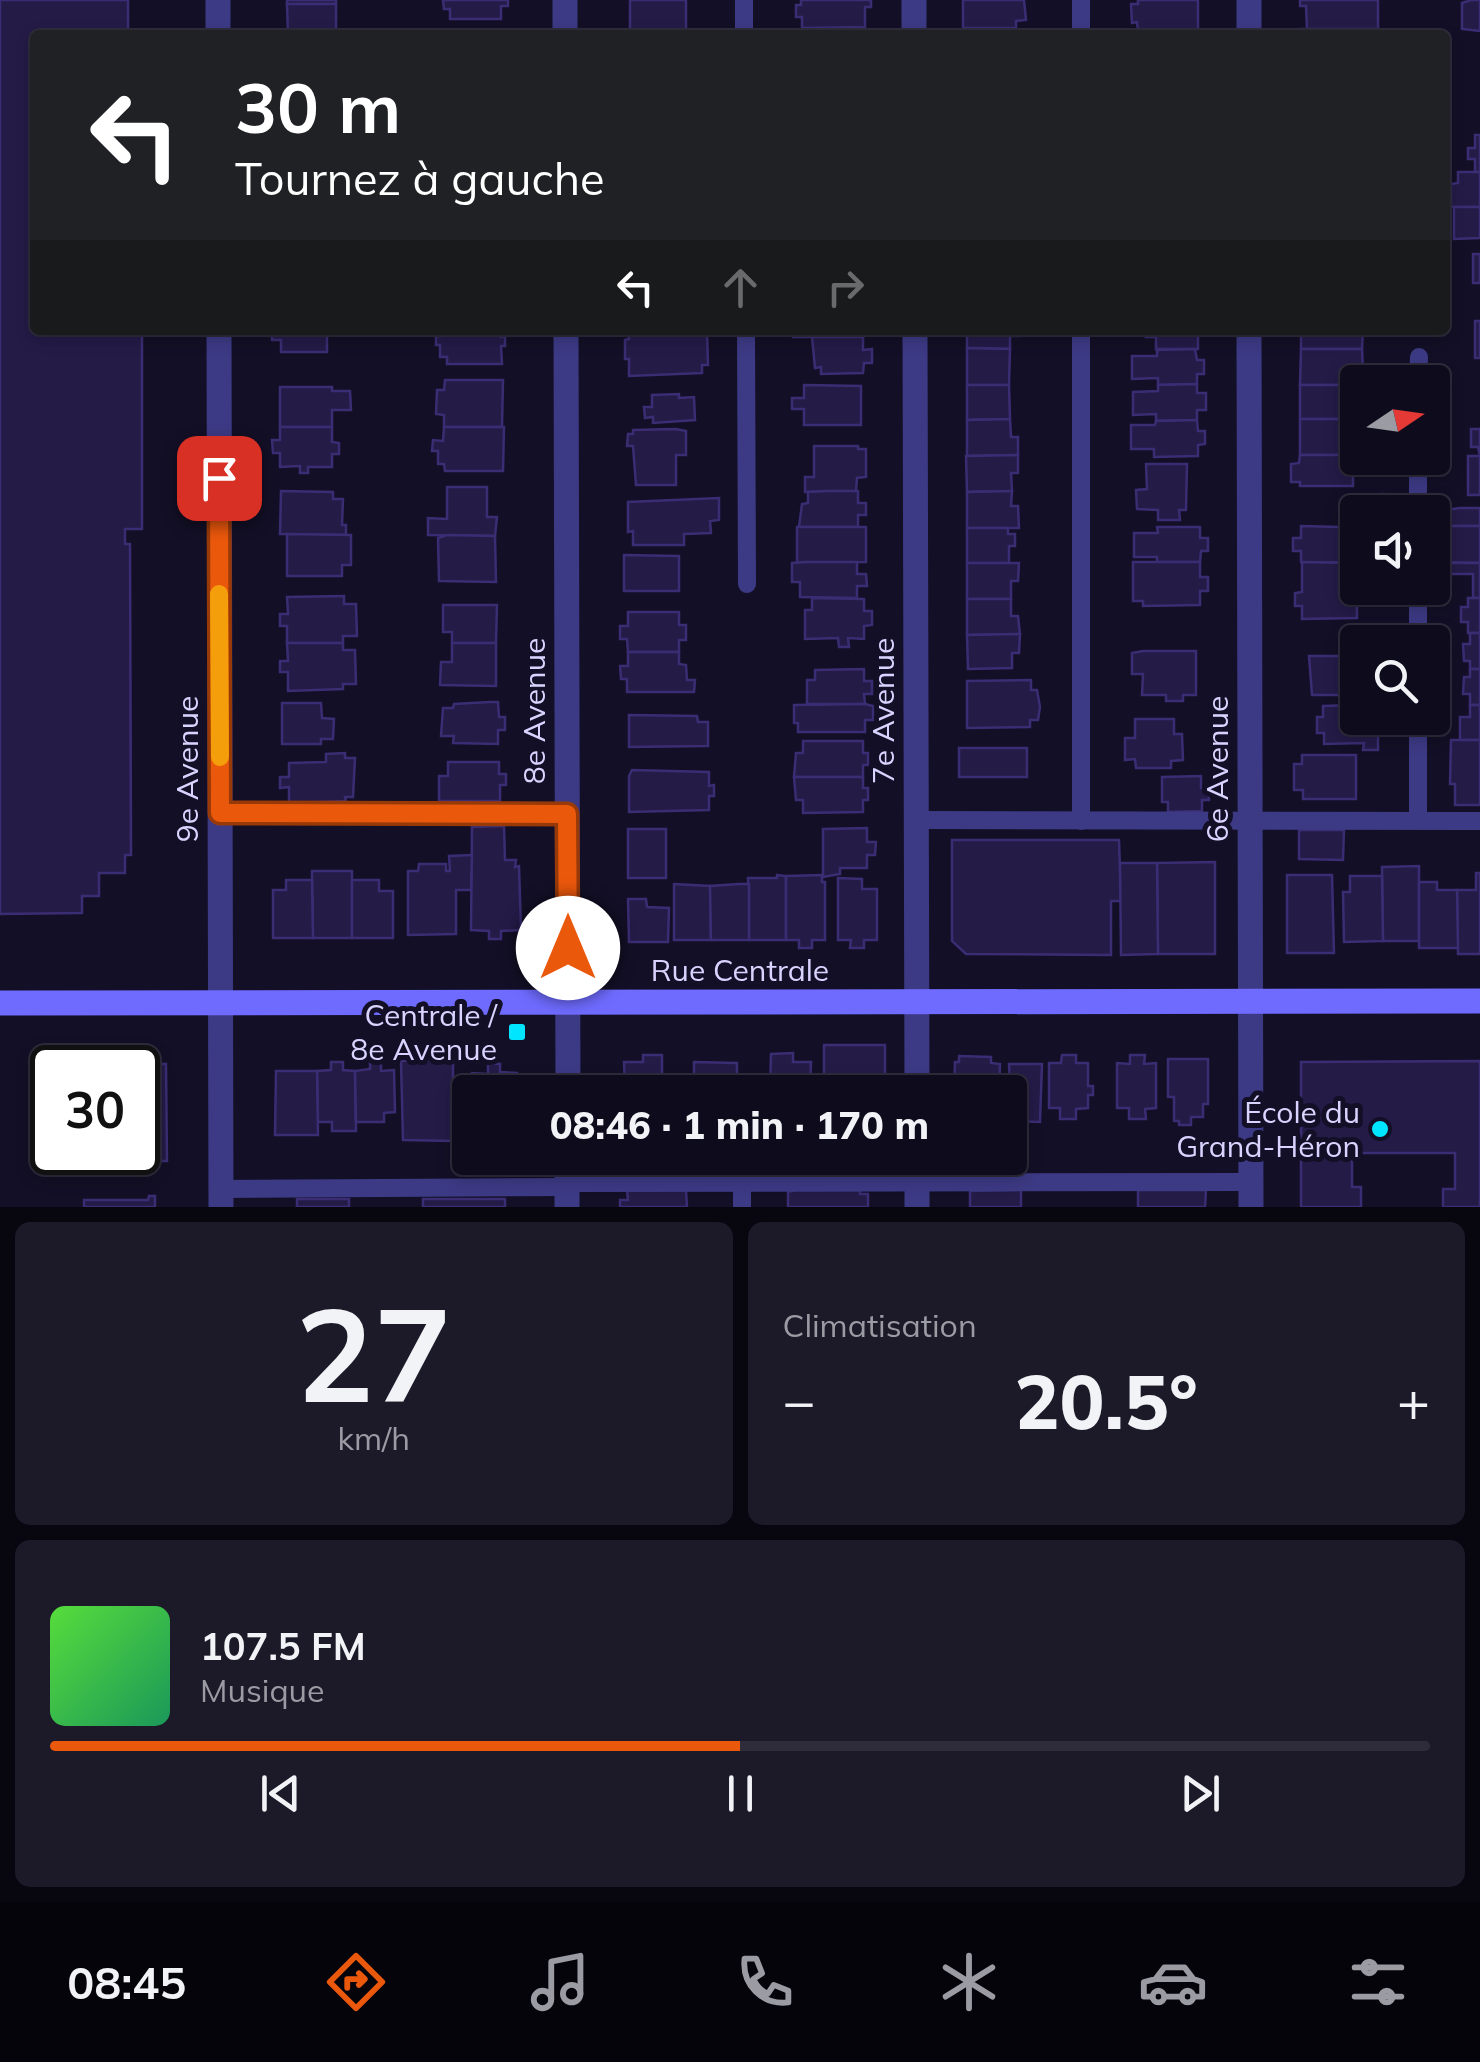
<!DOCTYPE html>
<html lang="fr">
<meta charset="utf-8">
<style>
body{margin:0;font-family:Mulish,sans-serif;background:#1c1929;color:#f1f3f6;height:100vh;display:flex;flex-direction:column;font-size:38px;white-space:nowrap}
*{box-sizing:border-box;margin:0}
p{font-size:32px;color:#9b9ba3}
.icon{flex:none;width:55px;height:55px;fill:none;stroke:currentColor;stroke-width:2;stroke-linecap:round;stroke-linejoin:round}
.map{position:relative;height:1207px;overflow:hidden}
.sheet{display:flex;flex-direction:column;gap:15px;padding:15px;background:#08060f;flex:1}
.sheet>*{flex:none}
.banner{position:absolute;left:30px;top:30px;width:1420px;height:305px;border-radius:10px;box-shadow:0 5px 15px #0003,0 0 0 2px #2e2b3b;background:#202124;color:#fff;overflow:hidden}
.needle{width:65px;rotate:77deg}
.tools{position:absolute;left:1340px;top:365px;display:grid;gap:20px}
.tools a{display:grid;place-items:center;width:110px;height:110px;border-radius:10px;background:#0e0b1c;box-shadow:0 5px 15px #0003,0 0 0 2px #2e2b3b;font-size:50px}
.speed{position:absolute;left:30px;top:1045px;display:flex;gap:20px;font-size:50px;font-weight:700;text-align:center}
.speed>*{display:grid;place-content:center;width:130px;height:130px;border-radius:50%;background:#0e0b1c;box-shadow:0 5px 15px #0003,0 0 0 2px #2e2b3b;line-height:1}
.speed .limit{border:5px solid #111;border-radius:15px;background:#fff;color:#111}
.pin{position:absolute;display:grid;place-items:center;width:85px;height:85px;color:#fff;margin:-42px;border-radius:20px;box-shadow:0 5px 15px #0006}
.me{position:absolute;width:110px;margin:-55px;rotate:0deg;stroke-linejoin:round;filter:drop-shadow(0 0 8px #0008)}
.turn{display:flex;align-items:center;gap:35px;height:210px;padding:0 40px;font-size:45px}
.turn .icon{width:130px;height:130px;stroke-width:2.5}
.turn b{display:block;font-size:70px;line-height:85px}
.lanes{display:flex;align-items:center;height:95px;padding:0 40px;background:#0003;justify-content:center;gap:50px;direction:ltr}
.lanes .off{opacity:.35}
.big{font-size:75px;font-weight:800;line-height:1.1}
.sheet .card{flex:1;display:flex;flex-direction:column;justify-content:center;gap:15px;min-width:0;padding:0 35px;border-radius:15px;background:#1c1929}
.sheet .dial{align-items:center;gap:0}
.dial b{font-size:130px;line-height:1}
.song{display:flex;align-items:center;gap:30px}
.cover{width:120px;height:120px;border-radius:15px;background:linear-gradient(135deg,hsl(110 70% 55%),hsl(150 70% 35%))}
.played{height:10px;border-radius:5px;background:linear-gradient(90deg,#ea580c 50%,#2e2b3b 50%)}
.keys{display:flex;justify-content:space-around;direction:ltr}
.heat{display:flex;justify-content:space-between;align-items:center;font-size:55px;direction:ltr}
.sheet .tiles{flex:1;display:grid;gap:15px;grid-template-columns:1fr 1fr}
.card:last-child{grid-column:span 2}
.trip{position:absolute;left:452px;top:1075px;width:575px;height:100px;border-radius:10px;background:#0e0b1c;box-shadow:0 5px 15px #0003,0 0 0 2px #2e2b3b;font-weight:800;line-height:100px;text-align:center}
.dock{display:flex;height:160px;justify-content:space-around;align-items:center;background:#06040b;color:#9b9ba3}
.dock .icon{width:70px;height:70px}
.dock .current{color:#ea580c}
.dock b{font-size:45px;color:#f1f3f6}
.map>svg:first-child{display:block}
</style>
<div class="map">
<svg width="1480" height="1207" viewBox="0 0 1480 1207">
<rect width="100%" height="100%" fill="#130f26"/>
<!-- building -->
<g fill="#241b47" stroke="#3b2d73" stroke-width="2.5">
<path d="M0 0H128V35H35V330H142V529H125V544H130L131 855H125V873H99V896H82V913L0 914Z"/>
<rect x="287" y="0" width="49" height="4"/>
<path d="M443 0H508V6H501V19H450V9H444Z"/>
<rect x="630" y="0" width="56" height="30"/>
<path d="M801 0H871V7H865V27L802 28V17H796V5H801Z"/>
<path d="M963 0H1024L1026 20 1016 21V28H963Z"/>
<path d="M1138 0H1198V30L1138 31 1137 22 1132 23 1131 4H1138Z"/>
<path d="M1300 0H1378V29H1307L1306 6H1300Z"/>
<path d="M1471 0H1480V31L1462 29V3Z"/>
<path d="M287 4H336V35H288Z"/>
<path d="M1300 29H1378V35H1299Z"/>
<path d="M1475 135H1480V172H1475V159H1468V148H1475Z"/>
<path d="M1458 172H1480V207H1451V184L1458 183Z"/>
<path d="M1454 207H1480V238L1454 239Z"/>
<rect x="1473" y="254" width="7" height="29"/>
<rect x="1475" y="321" width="5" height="37"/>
<path d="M272 330H327V352H281V340H272Z"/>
<path d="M441 330H501V337L505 336V346H501L502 364H447V357H440V345H436V336H441Z"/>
<path d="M629 330H702V333H707L708 365H702V373L629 376V359H625V340L629 339Z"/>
<rect x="793" y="330" width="70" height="7"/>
<path d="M967 330H1019L1020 336H1010V349L967 348Z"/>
<path d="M1146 330H1198V349H1156V337H1146Z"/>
<path d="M1301 330H1363L1362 349H1301Z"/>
<path d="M812 337H863V350L872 349V363H864L863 373 821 374V367L815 368Z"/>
<path d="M967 348 1010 349 1009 385H967Z"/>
<path d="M1195 349 1197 360H1204V374H1197V384L1158 385V378L1132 379V356H1157V350Z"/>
<path d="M1301 349H1362L1363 371H1354V385H1300Z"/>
<path d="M445 380H503L502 427H444V415L436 414 437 390H444Z"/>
<path d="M1197 384V393H1206V410H1197V420L1156 421V414L1133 415V392L1158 391V385Z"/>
<path d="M804 385 861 386V425H804V409H792V398H804Z"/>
<path d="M967 385H1009L1010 419 967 420Z"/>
<rect x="1300" y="385" width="54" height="34"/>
<path d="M280 387H332V391H350L351 410H332V427H280Z"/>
<path d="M679 394V398L694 397 695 420 653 423V417L645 418 644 407H652V395Z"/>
<path d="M1010 419 1011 437H1018V455L967 456V420Z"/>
<rect x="1300" y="419" width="58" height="36"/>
<path d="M1197 420 1198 431H1205V444L1198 445V456L1154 457V449H1131V425H1155L1156 421Z"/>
<path d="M280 427H332V442L339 443V454H332V467H308V473H300V466L280 467V453H273L272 440H280Z"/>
<path d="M444 427H504L503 471H445L444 464H438V451H432L433 440 443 441Z"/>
<path d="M676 429 686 431V455H676V485H636L633 446H627L628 434H633V430Z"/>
<path d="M1471 429H1480V456L1478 447H1471Z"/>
<path d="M814 446H858V449H866V477L857 478 856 491 805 492V477H814Z"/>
<path d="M1018 455V473H1011L1012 491 967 492 966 456Z"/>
<path d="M1300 455H1353V486H1300V482H1291V464L1299 463Z"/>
<rect x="1468" y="456" width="12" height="39"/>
<path d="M1146 464H1187L1186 510H1179L1180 520H1158V510L1137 509 1136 490 1147 489Z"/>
<path d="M447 487H487V517H497L495 536 428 535V518L447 519Z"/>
<path d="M281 491 333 492V499H343L342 525H346V535L280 534Z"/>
<path d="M828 491H858V503H866V515H858V527H799L802 504 808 503V492Z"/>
<path d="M1012 491 1011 506H1018L1019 528H967V492Z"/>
<path d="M1381 494 1411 495 1410 512H1381Z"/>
<path d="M719 498V520L710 521 711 533 684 534V545H633V531L628 532V502Z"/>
<path d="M1460 508H1480V526H1446L1445 510Z"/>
<path d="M1301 526 1340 527V533L1358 534V563L1301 562V551H1293V538H1301Z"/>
<path d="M1446 526H1480V563L1445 562Z"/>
<path d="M797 527H866V562L797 563Z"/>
<path d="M1157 527H1200V538H1208V551H1201L1200 562H1157V557H1134V533H1158Z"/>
<path d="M967 528H1008V534H1015V546H1009V563H967Z"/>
<path d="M287 534 351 535V565H342V576H287Z"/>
<path d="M447 535 495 536 496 582 439 581 438 538Z"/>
<path d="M624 555 679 556V591H624Z"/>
<path d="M806 562H857V574H866L867 586H857V598L800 597V582H792V563Z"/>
<path d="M1133 562H1200V577H1208V591H1200V605L1143 606V601H1133Z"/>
<path d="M1302 562 1348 563 1345 596H1357V618L1302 619V606H1295V593L1302 592Z"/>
<path d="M967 563H1019L1018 581H1011V599H967Z"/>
<path d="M1448 563H1480V598H1473V574H1448Z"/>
<path d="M344 596V604H356L357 636H343V643H287V626H280V614H288L287 597Z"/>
<path d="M812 598 864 599V611H872V625L864 626V639L848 638 849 647H839L838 638 805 639V610H812Z"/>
<path d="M1468 598H1480V633H1468V622H1461V607H1468Z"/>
<path d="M967 599H1011V616H1018L1020 634 967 635Z"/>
<path d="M443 605H497L496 643H452V632H443Z"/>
<path d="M628 612H679V625H686V640H679V652H628L627 639H620V626H628Z"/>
<path d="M1470 633H1480V669H1470V661H1464L1463 644H1470Z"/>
<path d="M1020 634 1019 653H1012V668L968 669 967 635Z"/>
<path d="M287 643H343V650H355L356 684H343V689L288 691V672H280V661H288Z"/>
<path d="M452 643H496V686L440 685 441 662H452Z"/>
<path d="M1143 651H1196V695H1183V701H1166V695H1142L1143 674H1132V653Z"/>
<path d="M628 652H679V664L686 665 687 680H695L694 692H627V679H621L620 666H628Z"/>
<path d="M1309 656H1358V705H1353V695H1312Z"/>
<path d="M864 669V681H872V694H864L865 704H807V680H815V670Z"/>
<path d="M1470 669H1480V705H1470V694H1463L1464 677H1470Z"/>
<path d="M1031 680V690H1037L1040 707 1038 720H1030V727L967 728V681Z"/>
<path d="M490 702H498L499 717H505V730H498V744L453 743 454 736H441L443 708H453L454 704Z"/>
<path d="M282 703H321L322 718 334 719 333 739H321V744H282Z"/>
<path d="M865 704 873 706V720H865V732H798V723H794V705Z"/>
<path d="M1353 705H1358V718H1371L1372 735H1378V750H1363L1364 743 1324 744V733H1317V717H1323V706Z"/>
<path d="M1470 705H1480V740H1460V717H1470Z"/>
<path d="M629 715 697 716 698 722H708V746L629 747Z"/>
<path d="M1135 719H1174V734H1182L1183 760 1171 761V768H1136L1135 759 1125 760V738H1135Z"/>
<path d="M1451 740H1480V805H1455V784H1450Z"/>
<path d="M803 741H863V753H868V765H863V777H794L796 753H803Z"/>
<rect x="959" y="748" width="68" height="29"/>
<path d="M345 753V758H355L353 797H345L346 801 289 803V787L280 788V777H289V763L326 762V754Z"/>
<path d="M1302 755H1356V799H1303V790H1294V764H1302Z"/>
<path d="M448 762H499V774H506V785H500V801H439V776H448Z"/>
<path d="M632 770 709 772V786L714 785V796H709V810L629 812V776Z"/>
<path d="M1201 776V788H1208L1209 800H1202V811L1168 812V802H1162V777Z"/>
<path d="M794 777H863V788H868V800H863V812L803 813V800H796Z"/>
<path d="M504 826 505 860H516L515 867 519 866 521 930 501 931V939H489V931L471 930 472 827Z"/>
<path d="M867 828V842H876L875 855H867V868H840V874L823 877V829Z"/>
<rect x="628" y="829" width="38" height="49"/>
<path d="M1299 830H1344L1343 860 1299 859Z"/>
<path d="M952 840H1119L1121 901H1111V955L966 954 952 941Z"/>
<path d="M472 855 471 890H456V934L408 935V871H418L419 864H446V871H450L449 856Z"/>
<path d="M1215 862V954H1158L1157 863Z"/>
<path d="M1120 863H1157L1158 954 1121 955Z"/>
<path d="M1419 866V941H1383L1382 867Z"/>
<path d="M312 871H352V938H313Z"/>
<path d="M1476 873H1480V954H1458L1457 890H1476Z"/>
<path d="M777 875 786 876V940H749L748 878H777Z"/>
<path d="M822 875V882H825V940H812V948H799V940H786V876Z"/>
<path d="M1287 875H1332L1334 953H1287Z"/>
<path d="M1350 876H1382L1383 941 1344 942 1343 892H1350Z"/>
<path d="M838 878 862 879V889H877V940H864V948H850L851 940H838Z"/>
<path d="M286 880H312L313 938H273V890H286Z"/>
<path d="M352 880H379V891H393V938H352Z"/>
<path d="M1419 882H1437V890H1457L1458 948H1419Z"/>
<path d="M674 884 710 886 711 940H674Z"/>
<path d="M739 884H749V940H711L710 886Z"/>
<path d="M628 899H646L647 907 669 908 668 942H629Z"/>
<rect x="824" y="1045" width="61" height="47"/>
<path d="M793 1053V1062H811L810 1092H770L771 1054Z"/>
<path d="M643 1055H662V1092H619V1088H625L624 1062H643Z"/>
<path d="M1062 1055H1076V1063H1088V1086H1093V1095H1088V1108L1076 1109V1119H1060V1108H1049V1063H1061Z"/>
<path d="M1130 1055H1145L1144 1064 1156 1063V1108L1145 1109 1146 1119H1129V1108H1117V1063L1130 1064Z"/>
<path d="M959 1056 991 1057V1063L1000 1064 999 1092H954L955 1062H959Z"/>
<path d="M1168 1059H1208V1104H1203V1117H1191V1125H1179V1121H1174V1097H1168Z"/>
<path d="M424 1060 453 1062V1141L403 1140 401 1061Z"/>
<path d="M1480 1061V1207H1443V1189H1455V1153H1352V1187H1361V1207H1301V1062Z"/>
<path d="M331 1062H343V1070L355 1071 356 1131H332V1122H318L317 1071 331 1070Z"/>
<path d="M370 1062H381V1071L394 1070 395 1112 384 1113V1122H356L355 1071 370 1069Z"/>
<path d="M694 1062 737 1063V1092H694Z"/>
<path d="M124 1063 166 1064 167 1161H124V1152H138V1068H124Z"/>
<path d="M488 1063 500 1064V1072L517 1073V1092H472V1073L488 1074Z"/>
<path d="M1009 1064H1042L1040 1122 1012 1121Z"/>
<path d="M46 1071H52V1128H47Z"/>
<path d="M276 1071H317L318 1135H275Z"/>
<rect x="823" y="1158" width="62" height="15"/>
<path d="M627 1190H686L687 1207H620V1200H628Z"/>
<path d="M795 1190H860V1194H868V1207H788V1192Z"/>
<path d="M1021 1190V1207H970V1191Z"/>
<path d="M1138 1190H1206L1205 1207H1138Z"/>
<path d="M149 1196H155V1207H84V1200H148Z"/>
<rect x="297" y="1199" width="52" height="8"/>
<rect x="423" y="1199" width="82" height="8"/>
</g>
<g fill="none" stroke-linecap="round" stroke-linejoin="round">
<!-- lane -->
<g stroke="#3d3a85" stroke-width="18">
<path d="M744 0V35"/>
<path d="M1081 35V0"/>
<path d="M746 330 747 584"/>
<path d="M1418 382 1419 357"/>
<path d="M1418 512V458"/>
<path d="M1418 642V588"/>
<path d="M220 813H567"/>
<path d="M916 820 1480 821"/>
<path d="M1081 821V330"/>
<path d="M1418 821V718"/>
<path d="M742 1182V1207"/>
<path d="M567 1183 1250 1182"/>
<path d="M221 1189 567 1187"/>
</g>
<!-- street -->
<g stroke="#3d3a85" stroke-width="25">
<path d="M218 0V35"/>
<path d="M565 0V35"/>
<path d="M914 0V35"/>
<path d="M1249 0V35"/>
<path d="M219 330 221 1207"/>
<path d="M566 330 568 1092"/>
<path d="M915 330 917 1092"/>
<path d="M1249 330 1251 1207"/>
<path d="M917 1158V1207"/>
<path d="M567 1207V1158"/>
</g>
<!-- secondary -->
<path stroke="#6f6bff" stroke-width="25" d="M0 1003 1480 1001"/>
</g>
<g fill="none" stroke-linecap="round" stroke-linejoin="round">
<!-- route casing -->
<g stroke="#983908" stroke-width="25">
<path id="route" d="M219 478 220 813 567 814 568 948"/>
</g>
<!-- route -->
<use href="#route" stroke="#ea580c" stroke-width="18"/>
<!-- slow -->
<path stroke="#f59e0b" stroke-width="18" d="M219 594 220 757"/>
</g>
<!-- markers -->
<g fill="#00e5ff" stroke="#130f26" stroke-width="4">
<rect x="507" y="1022" width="20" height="20" rx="5"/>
<circle cx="1380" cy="1129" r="10"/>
</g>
<g text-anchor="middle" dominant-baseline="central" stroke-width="10" stroke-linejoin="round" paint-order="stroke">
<!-- street labels -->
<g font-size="30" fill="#d9d4ff" stroke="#130f26">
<text transform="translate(534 711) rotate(-90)">8e Avenue</text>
<text transform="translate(883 711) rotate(-90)">7e Avenue</text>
<text transform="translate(187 769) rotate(-90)">9e Avenue</text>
<text transform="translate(1217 769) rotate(-90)">6e Avenue</text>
<text x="740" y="970">Rue Centrale</text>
</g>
<!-- poi labels -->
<g font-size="30" fill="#d9d4ff" stroke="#130f26" text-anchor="end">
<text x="497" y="1015">Centrale /<tspan x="497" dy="34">8e Avenue</tspan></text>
<text x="1360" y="1112">École du<tspan x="1360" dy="34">Grand-Héron</tspan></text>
</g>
</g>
</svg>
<div class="tools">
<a><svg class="needle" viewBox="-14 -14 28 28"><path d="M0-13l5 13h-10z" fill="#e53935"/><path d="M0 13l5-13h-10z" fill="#9b9ba3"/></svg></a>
<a><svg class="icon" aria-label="sound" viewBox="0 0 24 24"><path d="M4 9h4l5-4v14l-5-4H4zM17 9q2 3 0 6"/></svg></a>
<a><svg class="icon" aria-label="search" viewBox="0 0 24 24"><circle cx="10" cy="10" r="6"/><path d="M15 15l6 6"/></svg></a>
</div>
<div class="speed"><div class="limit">30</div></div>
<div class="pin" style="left:219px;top:478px;background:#d93025"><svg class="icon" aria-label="arrive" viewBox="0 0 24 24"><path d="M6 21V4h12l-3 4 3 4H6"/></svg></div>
<svg class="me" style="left:568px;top:948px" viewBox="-20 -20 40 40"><circle r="19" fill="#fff"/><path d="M0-13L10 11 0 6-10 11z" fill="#ea580c"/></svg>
<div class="trip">08:46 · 1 min · 170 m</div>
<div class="banner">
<div class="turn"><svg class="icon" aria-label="left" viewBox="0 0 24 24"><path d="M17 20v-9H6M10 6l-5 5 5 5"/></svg><div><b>30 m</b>Tournez à gauche</div></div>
<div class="lanes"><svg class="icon" aria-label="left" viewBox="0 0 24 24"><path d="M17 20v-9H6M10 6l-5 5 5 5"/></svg><svg class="icon off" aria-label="ahead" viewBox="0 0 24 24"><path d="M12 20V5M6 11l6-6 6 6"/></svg><svg class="icon off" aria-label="right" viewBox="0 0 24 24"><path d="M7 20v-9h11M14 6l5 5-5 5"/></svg></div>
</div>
</div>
<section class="sheet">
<div class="tiles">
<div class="card dial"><b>27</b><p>km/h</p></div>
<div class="card"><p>Climatisation</p>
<div class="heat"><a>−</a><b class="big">20.5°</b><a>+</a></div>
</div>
<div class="card">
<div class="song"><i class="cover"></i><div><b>107.5 FM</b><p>Musique</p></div></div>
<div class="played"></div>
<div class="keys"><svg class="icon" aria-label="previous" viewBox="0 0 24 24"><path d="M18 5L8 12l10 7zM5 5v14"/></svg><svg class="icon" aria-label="pause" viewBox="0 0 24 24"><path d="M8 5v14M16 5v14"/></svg><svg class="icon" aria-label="next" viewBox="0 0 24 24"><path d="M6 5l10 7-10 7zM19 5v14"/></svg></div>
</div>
</div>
</section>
<nav class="dock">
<b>08:45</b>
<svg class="icon current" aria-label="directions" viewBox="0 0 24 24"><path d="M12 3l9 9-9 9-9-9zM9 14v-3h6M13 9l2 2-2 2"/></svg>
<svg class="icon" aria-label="music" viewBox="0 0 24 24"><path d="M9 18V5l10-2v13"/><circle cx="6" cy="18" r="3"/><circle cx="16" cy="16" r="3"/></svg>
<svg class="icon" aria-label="phone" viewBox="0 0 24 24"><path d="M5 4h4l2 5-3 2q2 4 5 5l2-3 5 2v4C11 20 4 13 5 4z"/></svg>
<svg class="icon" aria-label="climate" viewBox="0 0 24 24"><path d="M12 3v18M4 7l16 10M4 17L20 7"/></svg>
<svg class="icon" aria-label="car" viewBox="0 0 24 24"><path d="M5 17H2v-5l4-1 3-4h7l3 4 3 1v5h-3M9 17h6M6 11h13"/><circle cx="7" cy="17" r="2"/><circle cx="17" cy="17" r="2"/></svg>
<svg class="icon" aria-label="filters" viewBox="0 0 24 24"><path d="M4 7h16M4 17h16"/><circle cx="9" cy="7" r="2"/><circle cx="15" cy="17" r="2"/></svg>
</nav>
